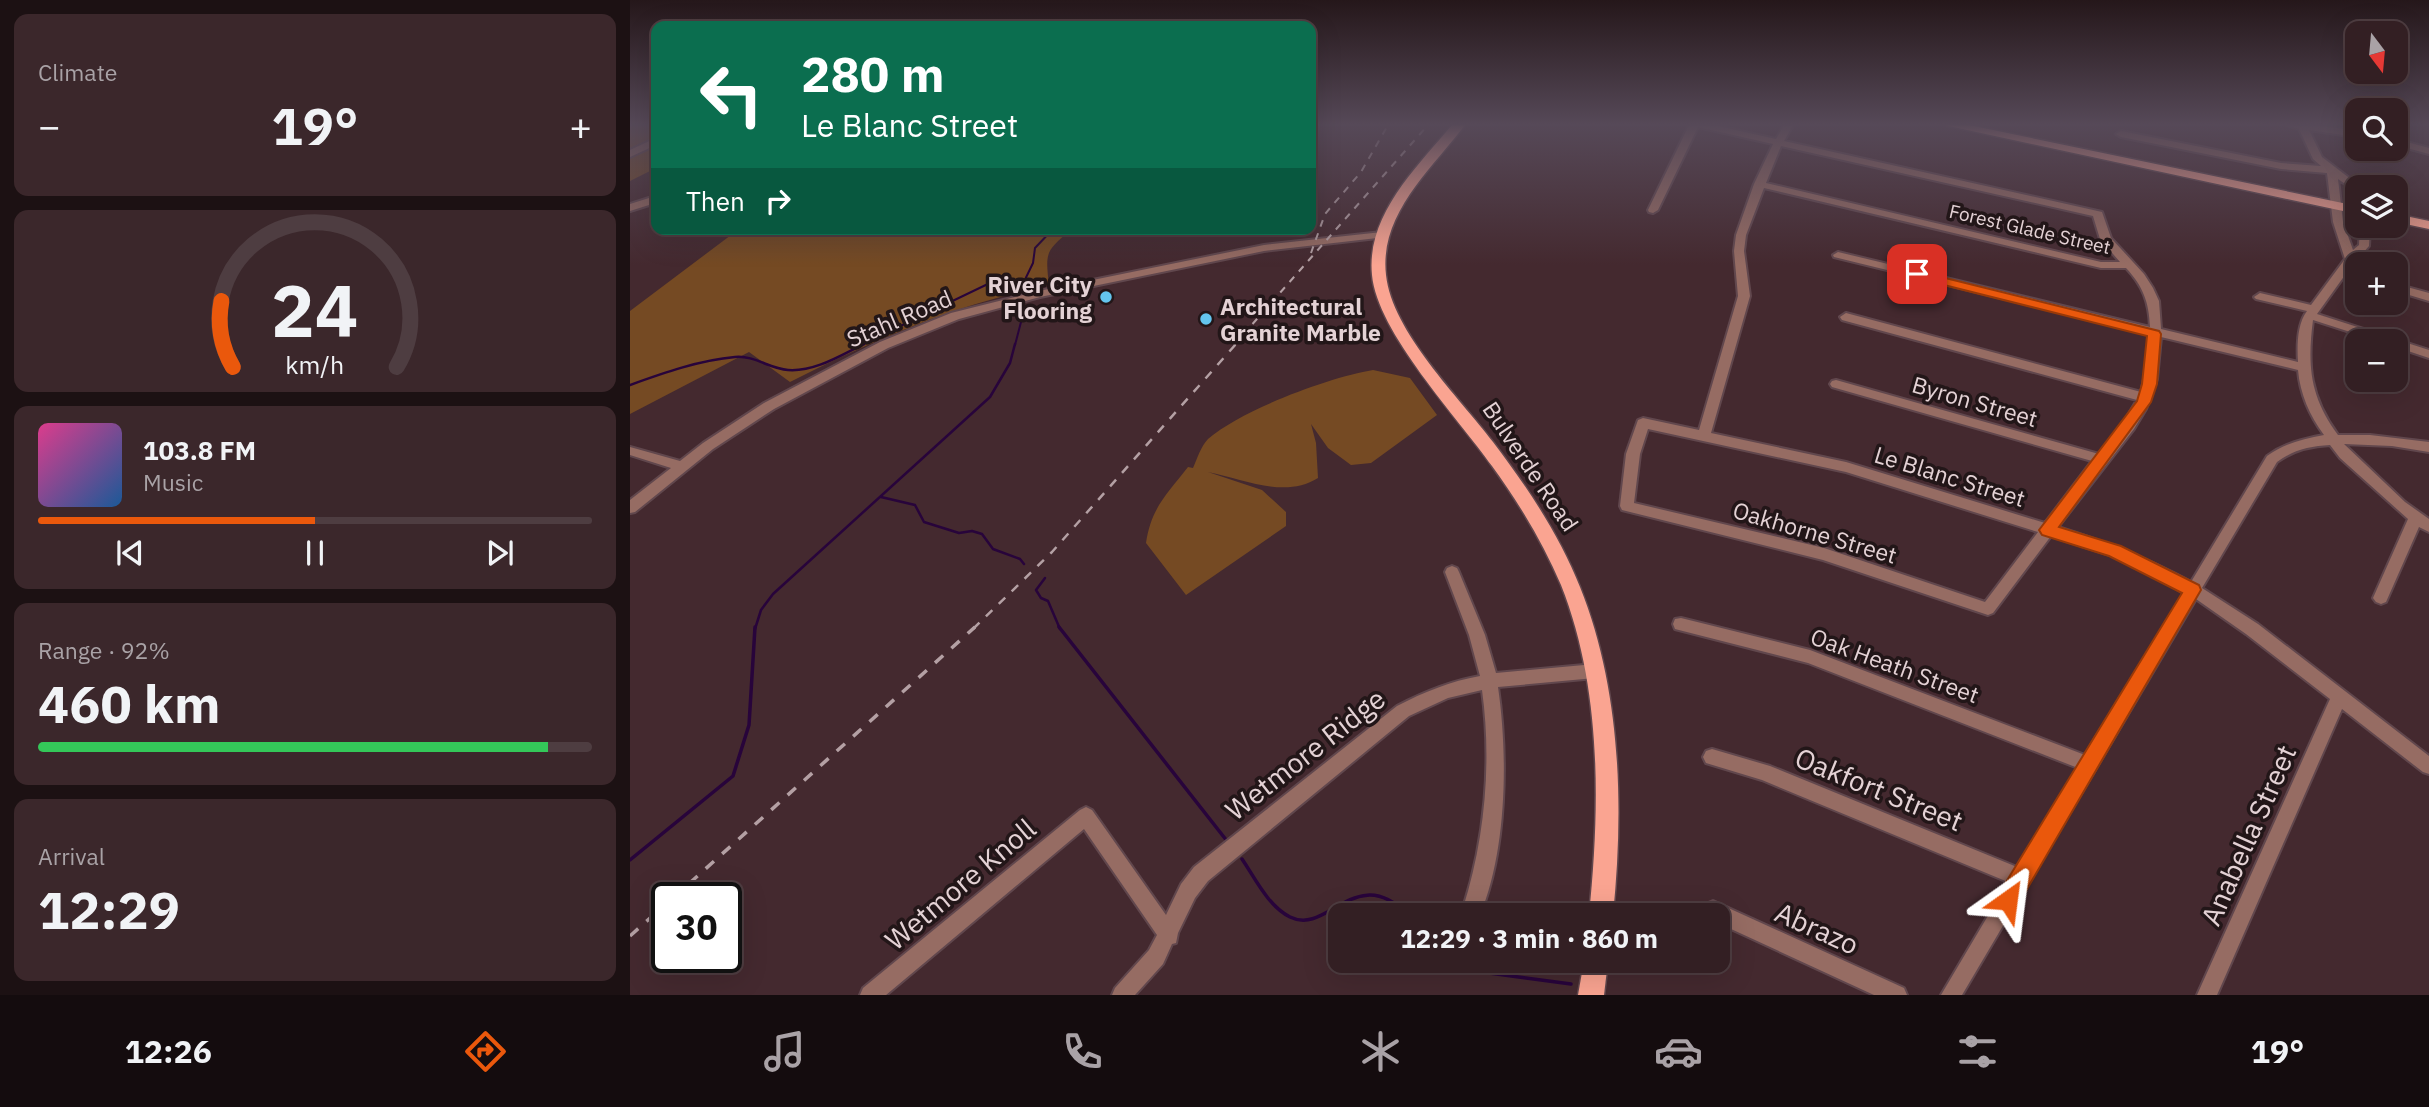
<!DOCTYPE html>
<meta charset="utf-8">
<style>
body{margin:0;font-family:"IBM Plex Sans",sans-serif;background:#3b272b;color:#f1f3f6;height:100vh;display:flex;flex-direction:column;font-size:26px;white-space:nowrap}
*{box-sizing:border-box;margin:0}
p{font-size:23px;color:#a9a2a6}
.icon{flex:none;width:38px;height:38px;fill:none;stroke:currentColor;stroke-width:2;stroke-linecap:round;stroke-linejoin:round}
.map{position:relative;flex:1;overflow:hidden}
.drawer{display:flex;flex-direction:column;gap:14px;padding:14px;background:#1c1113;width:630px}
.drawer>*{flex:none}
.guide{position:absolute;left:21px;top:21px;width:665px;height:214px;border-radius:14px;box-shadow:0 7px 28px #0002,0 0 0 2px #4e3d41;background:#0b6e4f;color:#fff;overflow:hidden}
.needle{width:46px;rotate:164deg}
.controls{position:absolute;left:1715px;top:21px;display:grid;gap:14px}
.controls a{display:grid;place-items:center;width:63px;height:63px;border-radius:14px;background:#331f23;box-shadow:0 7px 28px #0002,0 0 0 2px #4e3d41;font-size:35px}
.speed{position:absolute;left:21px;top:882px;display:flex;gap:14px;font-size:35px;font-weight:700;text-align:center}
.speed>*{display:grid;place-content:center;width:91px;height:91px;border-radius:50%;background:#331f23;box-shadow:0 7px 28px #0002,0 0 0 2px #4e3d41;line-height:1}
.speed .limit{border:4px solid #111;border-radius:10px;background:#fff;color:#111}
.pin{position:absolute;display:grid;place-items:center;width:60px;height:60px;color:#fff;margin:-30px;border-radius:14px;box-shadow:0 4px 10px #0006}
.me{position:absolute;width:77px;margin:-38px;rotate:31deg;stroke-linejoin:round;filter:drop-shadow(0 0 5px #0008)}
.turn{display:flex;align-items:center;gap:24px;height:147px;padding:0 35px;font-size:32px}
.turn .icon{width:91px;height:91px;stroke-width:2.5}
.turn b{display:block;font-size:49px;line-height:60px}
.then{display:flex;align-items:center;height:66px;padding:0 35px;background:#0003;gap:14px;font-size:26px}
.big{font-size:52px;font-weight:800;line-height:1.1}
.drawer .tile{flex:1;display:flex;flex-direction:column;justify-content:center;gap:10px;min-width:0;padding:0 24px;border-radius:14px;background:#3b272b}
.drawer .dial{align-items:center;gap:0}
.dial svg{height:182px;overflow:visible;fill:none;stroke:#4e3d41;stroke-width:7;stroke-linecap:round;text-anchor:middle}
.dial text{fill:#f1f3f6;stroke:none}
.song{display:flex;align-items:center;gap:21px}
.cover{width:84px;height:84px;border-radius:10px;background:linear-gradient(135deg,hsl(330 70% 55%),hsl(210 70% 35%))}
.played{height:7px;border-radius:4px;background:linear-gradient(90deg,#ea580c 50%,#4e3d41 50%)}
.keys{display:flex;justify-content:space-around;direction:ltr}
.heat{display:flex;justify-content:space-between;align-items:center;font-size:38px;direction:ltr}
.charge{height:10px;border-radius:5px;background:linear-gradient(90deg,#34c759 92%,#4e3d41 0)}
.trip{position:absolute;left:698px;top:903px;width:402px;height:70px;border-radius:14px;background:#331f23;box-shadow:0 7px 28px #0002,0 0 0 2px #4e3d41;font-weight:800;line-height:70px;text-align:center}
.menu{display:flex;height:112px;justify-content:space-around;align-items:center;background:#140c0e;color:#a9a2a6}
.menu .icon{width:49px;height:49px}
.menu .selected{color:#ea580c}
.menu b{font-size:32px;color:#f1f3f6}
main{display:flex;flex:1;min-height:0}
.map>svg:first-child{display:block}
</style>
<main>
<section class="drawer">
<div class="tile"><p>Climate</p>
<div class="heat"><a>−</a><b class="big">19°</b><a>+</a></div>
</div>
<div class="tile dial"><svg viewBox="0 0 100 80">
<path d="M14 69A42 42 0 1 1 86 69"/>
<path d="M14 69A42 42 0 0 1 9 40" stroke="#ea580c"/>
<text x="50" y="56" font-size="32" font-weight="700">24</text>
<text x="50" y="72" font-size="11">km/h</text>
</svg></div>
<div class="tile">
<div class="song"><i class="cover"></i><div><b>103.8 FM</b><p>Music</p></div></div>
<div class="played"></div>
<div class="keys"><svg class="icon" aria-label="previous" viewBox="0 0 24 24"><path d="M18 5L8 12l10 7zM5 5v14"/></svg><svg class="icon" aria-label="pause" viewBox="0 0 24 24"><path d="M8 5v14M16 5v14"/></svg><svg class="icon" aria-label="next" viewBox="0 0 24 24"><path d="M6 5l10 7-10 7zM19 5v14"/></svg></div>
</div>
<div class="tile"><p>Range · 92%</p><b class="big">460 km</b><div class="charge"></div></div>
<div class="tile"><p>Arrival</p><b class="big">12:29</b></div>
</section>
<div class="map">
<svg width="1799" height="995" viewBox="0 0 1799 995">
<rect width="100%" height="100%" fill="#44292f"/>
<!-- green -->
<g fill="#754a23">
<path d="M0 125H26V168L0 181Z"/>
<path d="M109 229H442C416 251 415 251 419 285 325 305 245 339 160 382L119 352 0 414V311Z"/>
<path d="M743 370 780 378 807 415 741 463 721 465 698 448 681 424 686 443 688 478C655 499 614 479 578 472L632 490 656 512V526L556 595 516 543C521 508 537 494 558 467L563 468C567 459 571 446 578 439 611 410 700 377 743 370Z"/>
</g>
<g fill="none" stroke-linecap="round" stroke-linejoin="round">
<!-- stream-far2 -->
<g stroke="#28043b" stroke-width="2">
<path d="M231 345 362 282 393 284"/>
<path d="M385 345 391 322 389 292 403 263 405 248 423 229"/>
</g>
<!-- stream-far1 -->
<g stroke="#28043b" stroke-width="2.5">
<path d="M0 385C33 373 70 360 105 357 124 355 140 369 158 370 185 372 211 355 234 344"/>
<path d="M251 497 285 505 294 522 329 533 342 531 352 534 363 549 390 559 394 564"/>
<path d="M415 578 406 590 411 598 418 601 430 629"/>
<path d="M125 629 131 610 143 594 360 397 380 363 385 344"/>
</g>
<!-- stream -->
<g stroke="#28043b" stroke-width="3.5">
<path d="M429 627 597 841"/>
<path d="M612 859C625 878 638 906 660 917 698 936 726 861 778 915"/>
<path d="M0 860 103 776 119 725 125 627"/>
<path d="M815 961 822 968 941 984"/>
</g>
<!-- minor casing -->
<g stroke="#61474d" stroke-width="4">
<g id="minor">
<path d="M1059 125H1083L1146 139 1154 125H1163L1154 141 1472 212 1481 238 1514 274 1523 288 1529 301 1531 329 1668 362C1667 346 1667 324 1677 311L1626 299 1624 297 1630 293 1681 305 1715 259 1703 222 1697 173 1651 169 1491 137 1486 134 1491 131 1651 163 1691 166 1683 159 1669 129 1657 125H1684L1727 131V137L1679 130 1692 157 1731 187H1727V192L1708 179 1713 222 1723 250 1729 245 1730 226H1740L1739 246 1719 269 1727 272V279L1715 275 1687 314 1799 350V358L1766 347V341H1748L1683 320C1677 366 1680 397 1708 435H1740L1799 442V452L1762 446 1714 444 1775 502 1799 519V532L1789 527 1756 602 1751 604 1746 602 1743 598 1778 519 1710 458 1700 445C1680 446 1663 450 1647 462L1572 588 1628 624 1799 756V774L1793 772 1712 709 1587 995H1567L1700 699 1616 634 1566 599 1332 995H1311L1378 882 1132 780 1076 763 1073 757 1076 751 1082 749 1140 766 1387 867 1448 768 1178 663 1045 629 1043 624 1045 619 1051 618 1180 650 1455 755 1554 593 1512 569 1480 555 1421 536 1363 613 1358 615 1193 560 992 510 990 506 996 454 1008 420 1013 418 1069 430 1108 296 1104 251 1106 235 1124 184 1143 144 1068 127 1028 210 1023 213 1019 212 1018 210ZM1151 146 1463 216 1470 239 1490 262H1471L1136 183ZM1134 188 1471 268H1496C1513 286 1519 302 1520 327L1208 252 1203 255 1204 257 1519 334 1517 366 1511 392 1216 313 1210 317 1212 320 1507 400 1494 422 1469 454 1206 380 1202 381 1200 384 1202 387 1462 461 1415 523 1216 462 1081 433 1120 296 1114 251 1116 235ZM1531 337 1668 370C1670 394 1680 416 1694 435 1673 439 1655 443 1637 456L1561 582C1514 557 1478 543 1428 527L1504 429 1516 409 1527 379ZM1018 429 1216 472 1408 532 1355 602 1194 548 1004 503 1010 454Z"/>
<path d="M26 138V145L0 157V150Z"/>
<path d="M1766 139 1799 148V154L1766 145Z"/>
<path d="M19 198 26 200V207L19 205 0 211V204Z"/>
<path d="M752 232 757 235 756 237 634 251 410 297 329 319 258 348 144 409 83 449 5 512 0 513V500L41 468 0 455V447L50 461 73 443 134 403 250 342 321 313 409 291 634 245Z"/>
<path d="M1766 284 1799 293V301L1766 291Z"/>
<path d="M822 566 827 568 829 572 855 635 866 673 965 664 971 666 973 671 971 676 965 678 868 687C878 756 877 850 850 915H837L833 908C855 839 862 762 852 690L818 698 779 716 578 881 565 898 548 933 546 943 542 944 533 964 505 995H482L485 988 519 950 527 935 454 829 256 995H230L233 988 450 810 456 807 462 810 536 915 551 884 564 867 767 706C794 692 821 681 850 676L839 635 815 572 817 568Z"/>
<path d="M1083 901 1274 988 1277 995H1244L1088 923V915H1075L1073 911 1076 904Z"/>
</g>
</g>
<!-- major casing -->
<g stroke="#61474d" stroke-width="3">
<g id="major">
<path d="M822 125H835C801 170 749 214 756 275 762 332 829 397 863 442 897 487 929 534 950 587 991 689 994 807 983 915H959C970 807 972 688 931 585 913 543 889 503 862 466 828 418 747 332 742 275 736 215 787 167 822 125Z"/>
<path d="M1314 125H1339L1727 206V214Z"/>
<path d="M1766 214 1799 221V229L1766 222Z"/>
<path d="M954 961H978L974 995H948Z"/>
</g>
</g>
<!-- minor -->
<use href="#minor" fill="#966c63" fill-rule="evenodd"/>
<!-- major -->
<use href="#major" fill="#faa491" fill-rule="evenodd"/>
<!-- rail-far2 -->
<g stroke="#b4a0a4" stroke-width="2" stroke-dasharray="7 7" stroke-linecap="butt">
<path d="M681 253 695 214 731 172 758 125"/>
<path d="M604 345 798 125"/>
</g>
<!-- rail-far1 -->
<path stroke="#b4a0a4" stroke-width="2.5" stroke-dasharray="9 9" stroke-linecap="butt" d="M343 629 422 552 606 344"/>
<!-- rail -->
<g stroke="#b4a0a4" stroke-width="3.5" stroke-dasharray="11 11" stroke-linecap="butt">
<path d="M43 898 345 627"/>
<path d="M0 936 37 903"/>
</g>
</g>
<!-- sky -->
<linearGradient id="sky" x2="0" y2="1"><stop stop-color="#25171a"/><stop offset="0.47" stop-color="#564958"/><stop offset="1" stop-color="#564958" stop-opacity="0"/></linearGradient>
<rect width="1799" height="265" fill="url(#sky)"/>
<!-- route -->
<path fill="#ea580c" stroke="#983908" stroke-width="2" d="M1287 271 1529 331 1531 334 1527 384 1521 402 1429 527 1491 546 1569 585 1571 590 1386 908 1378 911 1370 908 1367 900 1370 892 1552 593 1479 556 1412 535 1409 530 1507 401 1512 384 1517 336 1282 277 1280 274Z"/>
<!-- markers -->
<g fill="#64c5ee" stroke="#221618" stroke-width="2.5">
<circle cx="476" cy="297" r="7"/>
<circle cx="576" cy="319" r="7"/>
</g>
<g text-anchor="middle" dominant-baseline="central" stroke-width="7" stroke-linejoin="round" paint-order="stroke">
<!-- far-street labels -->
<g font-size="19" fill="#e4d2d5" stroke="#221618">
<text transform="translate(1400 229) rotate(13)">Forest Glade Street</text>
</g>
<!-- poi labels -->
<g font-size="23" font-weight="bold" fill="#e4d2d5" stroke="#221618" text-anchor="end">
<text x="462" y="284">River City<tspan x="462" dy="26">Flooring</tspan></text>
<text x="590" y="306" text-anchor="start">Architectural<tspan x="590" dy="26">Granite Marble</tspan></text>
</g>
<!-- street labels -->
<g font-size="23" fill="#e4d2d5" stroke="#221618">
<text transform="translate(269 318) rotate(-23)">Stahl Road</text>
<text transform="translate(1345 401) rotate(16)">Byron Street</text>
<text transform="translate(901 466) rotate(56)">Bulverde Road</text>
<text transform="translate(1320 476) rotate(17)">Le Blanc Street</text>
<text transform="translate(1185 532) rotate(16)">Oakhorne Street</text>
<text transform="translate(1265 665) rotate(20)">Oak Heath Street</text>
</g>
<!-- near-street labels -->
<g font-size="28" fill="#e4d2d5" stroke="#221618">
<text transform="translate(675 754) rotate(-38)">Wetmore Ridge</text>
<text transform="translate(1249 789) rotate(22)">Oakfort Street</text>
<text transform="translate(1618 835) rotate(-66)">Anabella Street</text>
<text transform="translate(330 884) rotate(-40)">Wetmore Knoll</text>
<text transform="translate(1187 928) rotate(24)">Abrazo</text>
</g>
</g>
</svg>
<div class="controls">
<a><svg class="needle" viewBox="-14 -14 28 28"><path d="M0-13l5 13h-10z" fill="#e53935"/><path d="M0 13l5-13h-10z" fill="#a9a2a6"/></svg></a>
<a><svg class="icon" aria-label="search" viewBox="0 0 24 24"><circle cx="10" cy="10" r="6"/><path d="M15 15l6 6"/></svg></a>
<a><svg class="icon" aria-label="layers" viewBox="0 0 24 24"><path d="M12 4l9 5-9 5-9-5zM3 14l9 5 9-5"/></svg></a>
<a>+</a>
<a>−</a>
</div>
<div class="speed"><div class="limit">30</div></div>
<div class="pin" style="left:1287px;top:274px;background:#d93025"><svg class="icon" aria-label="arrive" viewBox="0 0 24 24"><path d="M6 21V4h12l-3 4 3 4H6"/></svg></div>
<svg class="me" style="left:1378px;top:900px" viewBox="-20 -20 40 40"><path d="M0-17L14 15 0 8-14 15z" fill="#ea580c" stroke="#fff" stroke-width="4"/></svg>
<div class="trip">12:29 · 3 min · 860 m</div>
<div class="guide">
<div class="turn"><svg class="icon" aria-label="left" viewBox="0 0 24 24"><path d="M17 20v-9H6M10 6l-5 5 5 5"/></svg><div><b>280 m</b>Le Blanc Street</div></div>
<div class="then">Then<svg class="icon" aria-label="right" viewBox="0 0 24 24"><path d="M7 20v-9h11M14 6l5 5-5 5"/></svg></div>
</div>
</div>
</main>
<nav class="menu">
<b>12:26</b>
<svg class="icon selected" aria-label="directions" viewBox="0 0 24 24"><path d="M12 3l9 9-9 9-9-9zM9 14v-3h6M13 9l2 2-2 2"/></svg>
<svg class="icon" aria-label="music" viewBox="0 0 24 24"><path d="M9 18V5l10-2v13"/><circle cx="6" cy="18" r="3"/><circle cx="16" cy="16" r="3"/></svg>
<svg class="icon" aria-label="phone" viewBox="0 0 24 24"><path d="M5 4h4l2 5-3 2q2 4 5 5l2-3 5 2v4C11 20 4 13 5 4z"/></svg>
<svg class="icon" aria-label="climate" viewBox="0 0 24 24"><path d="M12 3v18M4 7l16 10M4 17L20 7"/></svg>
<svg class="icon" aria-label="car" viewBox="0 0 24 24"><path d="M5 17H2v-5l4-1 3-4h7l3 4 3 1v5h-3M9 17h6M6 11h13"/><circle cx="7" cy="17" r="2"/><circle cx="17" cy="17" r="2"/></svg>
<svg class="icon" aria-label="filters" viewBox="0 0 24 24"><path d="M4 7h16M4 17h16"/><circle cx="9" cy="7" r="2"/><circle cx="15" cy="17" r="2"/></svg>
<b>19°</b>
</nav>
